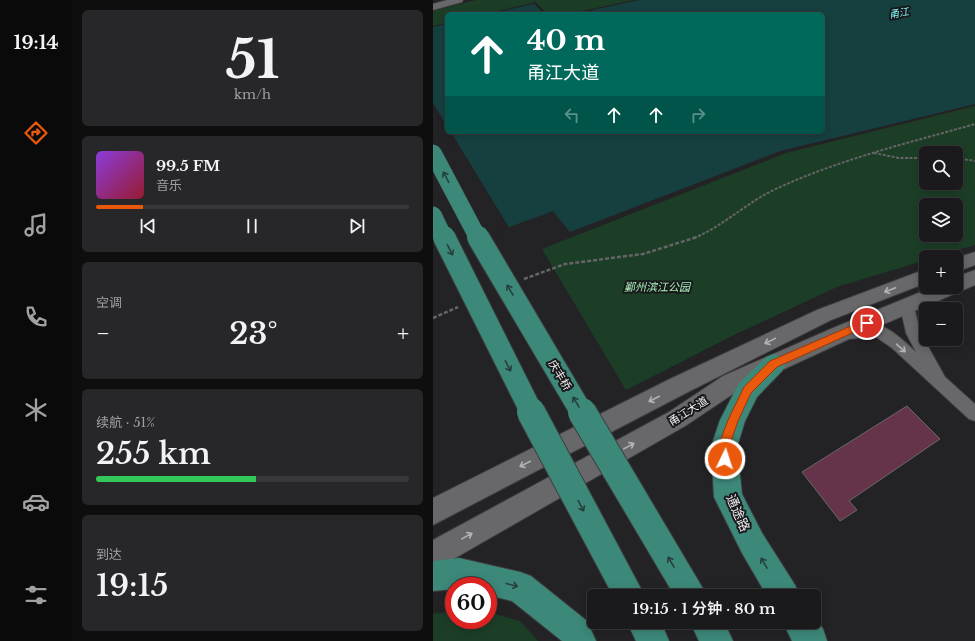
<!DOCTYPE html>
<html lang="zh">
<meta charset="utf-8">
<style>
body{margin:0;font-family:"Libre Baskerville","Noto Sans SC",serif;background:#272729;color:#f1f3f6;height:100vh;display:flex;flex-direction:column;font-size:15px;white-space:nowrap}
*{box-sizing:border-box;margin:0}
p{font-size:13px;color:#9fa1a3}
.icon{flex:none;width:22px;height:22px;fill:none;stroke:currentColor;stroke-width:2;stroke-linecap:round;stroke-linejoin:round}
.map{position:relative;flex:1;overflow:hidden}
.details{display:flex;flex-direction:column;gap:10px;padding:10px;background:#0e0e0f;width:361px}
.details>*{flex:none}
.guide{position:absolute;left:12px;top:12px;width:380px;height:122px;border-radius:6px;box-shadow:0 2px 10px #0003,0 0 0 1px #38383b;background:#00695c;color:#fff;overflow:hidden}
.tools{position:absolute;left:486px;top:146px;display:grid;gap:8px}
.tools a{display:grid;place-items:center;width:44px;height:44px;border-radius:6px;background:#1a1a1c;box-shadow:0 2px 10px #0003,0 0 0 1px #38383b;font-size:20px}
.speed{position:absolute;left:12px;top:577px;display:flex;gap:8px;font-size:20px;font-weight:700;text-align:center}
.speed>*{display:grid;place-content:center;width:52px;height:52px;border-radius:50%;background:#1a1a1c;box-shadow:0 2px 10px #0003,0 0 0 1px #38383b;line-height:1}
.speed .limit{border:6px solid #d22;background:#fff;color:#111}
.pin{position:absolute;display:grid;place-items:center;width:34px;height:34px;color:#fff;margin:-17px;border:2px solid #fff;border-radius:50%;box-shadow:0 1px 4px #0007}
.me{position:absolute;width:44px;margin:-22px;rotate:4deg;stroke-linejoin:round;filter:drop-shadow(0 0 3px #0008)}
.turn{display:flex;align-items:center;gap:14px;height:84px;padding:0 16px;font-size:18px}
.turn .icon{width:52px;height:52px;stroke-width:2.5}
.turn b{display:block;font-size:28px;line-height:34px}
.lanes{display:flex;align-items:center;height:38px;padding:0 16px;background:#0003;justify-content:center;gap:20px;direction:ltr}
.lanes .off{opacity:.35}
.big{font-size:30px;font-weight:600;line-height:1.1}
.details .tile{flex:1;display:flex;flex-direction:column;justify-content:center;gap:6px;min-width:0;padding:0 14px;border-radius:6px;background:#272729}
.details .dial{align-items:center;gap:0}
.dial b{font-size:52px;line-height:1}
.song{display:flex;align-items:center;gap:12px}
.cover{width:48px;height:48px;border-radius:6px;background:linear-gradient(135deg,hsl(270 70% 55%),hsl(350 70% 35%))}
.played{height:4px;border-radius:2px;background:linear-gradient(90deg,#ea580c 15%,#38383b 15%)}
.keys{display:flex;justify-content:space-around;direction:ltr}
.heat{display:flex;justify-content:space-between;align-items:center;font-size:22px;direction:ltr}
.charge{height:6px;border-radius:3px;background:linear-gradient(90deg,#34c759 51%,#38383b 0)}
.trip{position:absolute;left:154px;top:589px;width:234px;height:40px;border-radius:6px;background:#1a1a1c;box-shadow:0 2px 10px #0003,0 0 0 1px #38383b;font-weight:600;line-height:40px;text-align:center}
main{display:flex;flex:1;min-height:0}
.dock{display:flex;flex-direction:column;width:72px;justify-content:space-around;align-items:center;background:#0a0a0b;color:#9fa1a3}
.dock .icon{width:28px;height:28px}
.dock .on{color:#ea580c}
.dock b{font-size:18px;color:#f1f3f6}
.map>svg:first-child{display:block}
</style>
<main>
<nav class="dock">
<b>19:14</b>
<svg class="icon on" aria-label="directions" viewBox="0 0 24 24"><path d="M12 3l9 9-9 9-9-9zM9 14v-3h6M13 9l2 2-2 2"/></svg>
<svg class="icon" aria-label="music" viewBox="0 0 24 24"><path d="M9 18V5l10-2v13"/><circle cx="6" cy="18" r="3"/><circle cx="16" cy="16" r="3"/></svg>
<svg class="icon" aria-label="phone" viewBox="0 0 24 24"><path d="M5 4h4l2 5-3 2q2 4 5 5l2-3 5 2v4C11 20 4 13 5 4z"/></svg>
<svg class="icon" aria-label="climate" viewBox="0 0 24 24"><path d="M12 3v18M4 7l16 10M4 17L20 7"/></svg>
<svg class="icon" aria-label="car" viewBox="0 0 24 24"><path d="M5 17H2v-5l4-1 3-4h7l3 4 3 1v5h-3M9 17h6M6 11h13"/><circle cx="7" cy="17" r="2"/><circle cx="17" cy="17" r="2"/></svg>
<svg class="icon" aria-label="filters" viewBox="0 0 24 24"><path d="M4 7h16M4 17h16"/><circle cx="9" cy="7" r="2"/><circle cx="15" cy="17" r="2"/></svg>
</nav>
<section class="details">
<div class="tile dial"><b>51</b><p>km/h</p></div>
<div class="tile">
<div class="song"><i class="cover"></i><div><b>99.5 FM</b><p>音乐</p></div></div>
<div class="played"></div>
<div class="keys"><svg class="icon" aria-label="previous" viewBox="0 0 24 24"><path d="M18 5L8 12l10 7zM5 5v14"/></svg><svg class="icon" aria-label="pause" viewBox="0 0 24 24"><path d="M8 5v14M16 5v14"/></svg><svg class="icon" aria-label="next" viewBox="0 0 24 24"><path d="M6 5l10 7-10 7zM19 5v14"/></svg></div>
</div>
<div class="tile"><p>空调</p>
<div class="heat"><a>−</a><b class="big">23°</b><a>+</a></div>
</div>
<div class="tile"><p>续航 · 51%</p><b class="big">255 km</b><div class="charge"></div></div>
<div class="tile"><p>到达</p><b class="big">19:15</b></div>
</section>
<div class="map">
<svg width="542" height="641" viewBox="0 0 542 641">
<rect width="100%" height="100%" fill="#232325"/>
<!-- green -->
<g fill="#1c3e27" fill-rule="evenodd">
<path d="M43 0H201L135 14H114L103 2 52 14H14V23L0 26V11Z"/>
<path d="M542 106V245L501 257H493V260L404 287 301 335 193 390 109 249 353 153ZM493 153H523V183H493ZM493 205H523V235H493Z"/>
<path d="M21 611V620H55V612L87 621 105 641H0V614Z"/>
</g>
<!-- water -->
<g fill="#164040">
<path d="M207 0H542V104L347 151 137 232 120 211 0 255V27L14 24V132H390V14H141Z"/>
<path d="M101 4 111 14H56Z"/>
</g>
<!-- pier -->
<path fill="#232325" d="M0 103 14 126V132H18L77 229 0 257Z"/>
<!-- building -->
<path fill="#65344a" stroke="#6c6869" d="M474 406 507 439 416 501 424 510 407 521 369 472Z"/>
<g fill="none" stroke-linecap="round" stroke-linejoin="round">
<!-- street casing -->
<g stroke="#3e3e40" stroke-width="2">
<path id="street" d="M474 301 479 302 481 306 487 332 512 377 542 404V421L536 419 459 348 443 337 413 339 408 337 406 333 408 329 413 327 446 325C460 330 472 342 483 352L473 333 467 306 469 302Z"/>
</g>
<!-- secondary casing -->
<g stroke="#3e3e40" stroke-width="2">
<g id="secondary">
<path d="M14 0H30L29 2 0 10V4Z"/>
<path d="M542 252V265L523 272V258Z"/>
<path d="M493 269V283L398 320 253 393 0 525V498L237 379 384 310Z"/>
<path d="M542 270V285L414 340 306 390 252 426 10 565 0 569V540L236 412 290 376 400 328 500 287H523V277Z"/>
</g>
</g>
<!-- primary casing -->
<g stroke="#3e3e40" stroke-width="2">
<g id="primary">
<path d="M341 354 349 357 353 364 349 371 324 397 312 421 304 447 309 494 329 533 362 585 367 596H334L309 553 281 497 278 447 287 420 306 383 333 357Z"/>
<path d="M26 558 87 572 98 576 154 621 163 641H129L79 601 55 595V586H21V589L0 591V561Z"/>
<path d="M381 616 390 629 394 641H359L350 622H381Z"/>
<path d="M194 622H228L236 641H203Z"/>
<path d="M257 622H291L300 641H266Z"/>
</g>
</g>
<!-- path-far1 -->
<g stroke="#656567" stroke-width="2" stroke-dasharray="3 1.5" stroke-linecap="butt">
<path d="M441 153 466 158H493"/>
<path d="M523 158 542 161"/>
<path d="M261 238C291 226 315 201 345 188 408 159 475 143 542 124"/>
</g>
<!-- path -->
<g stroke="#656567" stroke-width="2.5" stroke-dasharray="4 2" stroke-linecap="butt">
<path d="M91 279 132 264 210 254 264 237"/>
<path d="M0 318 25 307"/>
</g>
<!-- street -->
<use href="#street" fill="#68686b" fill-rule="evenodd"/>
<!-- secondary -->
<use href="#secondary" fill="#68686b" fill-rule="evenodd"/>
<!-- primary -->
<use href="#primary" fill="#3c8879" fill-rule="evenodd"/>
<!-- primary-bridge-far2 casing -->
<g stroke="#3e3e40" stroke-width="18" stroke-linecap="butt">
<g id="primary-bridge-far2">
<path d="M0 153 45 238"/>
<path d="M0 215 11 238"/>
</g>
</g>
<!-- primary-bridge-far1 casing -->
<g stroke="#3e3e40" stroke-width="24" stroke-linecap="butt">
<g id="primary-bridge-far1">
<path d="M11 237 99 413"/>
<path d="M45 237 149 413"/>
</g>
</g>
<!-- primary-bridge casing -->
<g stroke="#3e3e40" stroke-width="30" stroke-linecap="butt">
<g id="primary-bridge">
<path d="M98 412 196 596"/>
<path d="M149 412 258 596"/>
</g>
</g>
<!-- primary-bridge-far2 -->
<use href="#primary-bridge-far2" stroke="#3c8879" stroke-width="17"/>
<!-- primary-bridge-far1 -->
<use href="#primary-bridge-far1" stroke="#3c8879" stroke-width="22"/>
<!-- primary-bridge -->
<use href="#primary-bridge" stroke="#3c8879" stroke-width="28"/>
</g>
<!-- one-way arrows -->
<defs><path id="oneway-shaft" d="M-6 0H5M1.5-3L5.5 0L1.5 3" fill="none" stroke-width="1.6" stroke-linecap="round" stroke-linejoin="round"/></defs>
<g stroke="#25403d">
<use href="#oneway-shaft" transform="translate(13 177) rotate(-118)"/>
<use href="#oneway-shaft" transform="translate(17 250) rotate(63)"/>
<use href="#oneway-shaft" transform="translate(77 290) rotate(-121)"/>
<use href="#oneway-shaft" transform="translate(75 366) rotate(63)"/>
<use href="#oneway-shaft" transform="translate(143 402) rotate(-121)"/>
<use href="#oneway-shaft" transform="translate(148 506) rotate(62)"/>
<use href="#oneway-shaft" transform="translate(238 562) rotate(-121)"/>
<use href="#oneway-shaft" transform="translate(331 563) rotate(-121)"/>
<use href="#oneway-shaft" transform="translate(79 585) rotate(14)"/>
</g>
<g stroke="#b3b3b5">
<use href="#oneway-shaft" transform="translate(457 290) rotate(159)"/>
<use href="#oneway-shaft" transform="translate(337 341) rotate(154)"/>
<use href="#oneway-shaft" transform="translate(468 348) rotate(41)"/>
<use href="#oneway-shaft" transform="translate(221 399) rotate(153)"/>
<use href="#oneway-shaft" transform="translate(196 446) rotate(-29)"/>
<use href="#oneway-shaft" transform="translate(92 464) rotate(153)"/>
<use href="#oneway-shaft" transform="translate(34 536) rotate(-29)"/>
</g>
<!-- route -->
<path fill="#ea580c" stroke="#983908" d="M434 319 438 323 437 325 344 367 318 393 305 421 296 447 297 459 296 463 292 465 288 463 285 447 295 420 311 387 337 361Z"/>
<g text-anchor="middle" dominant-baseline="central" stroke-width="4" stroke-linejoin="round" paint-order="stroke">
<!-- far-water labels -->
<g font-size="10" font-style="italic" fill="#7ef3f3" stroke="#19191c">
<text transform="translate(466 13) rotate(-10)">甬江</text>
</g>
<!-- park labels -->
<g font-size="11" font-style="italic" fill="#a5f1ba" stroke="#19191c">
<text x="224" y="287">鄞州滨江公园</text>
</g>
<!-- street labels -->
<g font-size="11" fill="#f0f0f1" stroke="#19191c">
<text transform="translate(127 375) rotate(59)">庆丰桥</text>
<text transform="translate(255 411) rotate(-32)">甬江大道</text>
</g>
<!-- near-street labels -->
<g font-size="13" fill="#f0f0f1" stroke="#19191c">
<text transform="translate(305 513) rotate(66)">通途路</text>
</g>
</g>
</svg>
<div class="tools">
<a><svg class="icon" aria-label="search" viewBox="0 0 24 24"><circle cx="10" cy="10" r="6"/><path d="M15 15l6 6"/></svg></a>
<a><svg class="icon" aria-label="layers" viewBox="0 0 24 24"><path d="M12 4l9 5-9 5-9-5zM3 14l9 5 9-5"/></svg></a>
<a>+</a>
<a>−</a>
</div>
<div class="speed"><div class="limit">60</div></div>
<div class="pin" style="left:434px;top:323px;background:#d93025"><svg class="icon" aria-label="arrive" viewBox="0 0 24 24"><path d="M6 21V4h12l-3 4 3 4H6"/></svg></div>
<svg class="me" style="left:292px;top:459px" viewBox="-20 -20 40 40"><circle r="17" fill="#ea580c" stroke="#fff" stroke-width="3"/><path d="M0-11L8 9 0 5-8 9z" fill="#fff"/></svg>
<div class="trip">19:15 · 1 分钟 · 80 m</div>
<div class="guide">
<div class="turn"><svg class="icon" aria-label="ahead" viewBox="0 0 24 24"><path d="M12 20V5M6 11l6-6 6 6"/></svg><div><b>40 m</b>甬江大道</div></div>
<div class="lanes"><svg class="icon off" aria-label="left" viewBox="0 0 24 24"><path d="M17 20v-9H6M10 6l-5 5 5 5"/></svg><svg class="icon" aria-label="ahead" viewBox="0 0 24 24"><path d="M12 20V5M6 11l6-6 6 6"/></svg><svg class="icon" aria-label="ahead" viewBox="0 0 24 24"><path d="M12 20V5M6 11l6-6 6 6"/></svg><svg class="icon off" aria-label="right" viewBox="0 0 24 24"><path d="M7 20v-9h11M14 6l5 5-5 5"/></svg></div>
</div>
</div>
</main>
